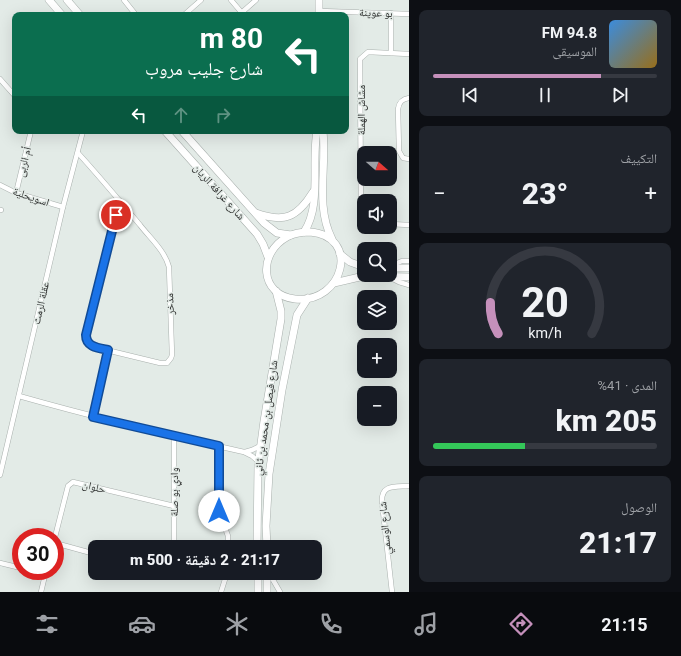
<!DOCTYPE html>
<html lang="ar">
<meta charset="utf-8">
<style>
body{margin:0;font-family:Roboto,"Noto Naskh Arabic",sans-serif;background:#20242c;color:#f1f3f6;direction:rtl;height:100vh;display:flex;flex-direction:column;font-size:15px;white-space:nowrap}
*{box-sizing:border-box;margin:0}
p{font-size:13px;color:#9ea1a6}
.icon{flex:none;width:22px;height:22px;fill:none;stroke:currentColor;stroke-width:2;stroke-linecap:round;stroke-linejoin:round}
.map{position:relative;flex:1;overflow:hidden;direction:ltr}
.details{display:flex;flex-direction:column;gap:10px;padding:10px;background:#0d0f14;width:272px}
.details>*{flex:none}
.banner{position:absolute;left:12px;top:12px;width:337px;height:122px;border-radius:8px;box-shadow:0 4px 16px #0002;direction:rtl;background:#0b6e4f;color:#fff;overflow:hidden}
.needle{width:26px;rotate:110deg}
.buttons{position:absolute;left:357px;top:146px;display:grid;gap:8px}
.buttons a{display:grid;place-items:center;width:40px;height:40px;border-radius:8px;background:#171b24;box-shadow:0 4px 16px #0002;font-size:20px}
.speed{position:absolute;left:12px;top:528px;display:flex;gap:8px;font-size:20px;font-weight:700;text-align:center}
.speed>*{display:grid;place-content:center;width:52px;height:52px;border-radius:50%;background:#171b24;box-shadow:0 4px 16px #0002;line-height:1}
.speed .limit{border:6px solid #d22;background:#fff;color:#111}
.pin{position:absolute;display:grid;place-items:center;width:34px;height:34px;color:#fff;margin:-17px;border:2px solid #fff;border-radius:50%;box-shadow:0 1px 4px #0007}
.me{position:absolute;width:44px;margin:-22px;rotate:0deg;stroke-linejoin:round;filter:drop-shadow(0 0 3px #0008)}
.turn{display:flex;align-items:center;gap:14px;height:84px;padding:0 20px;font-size:18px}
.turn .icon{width:52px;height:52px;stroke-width:2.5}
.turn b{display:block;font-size:28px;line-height:34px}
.lanes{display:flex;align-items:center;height:38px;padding:0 20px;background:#0003;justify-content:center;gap:20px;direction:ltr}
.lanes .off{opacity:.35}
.big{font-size:30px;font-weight:800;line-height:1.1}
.details .card{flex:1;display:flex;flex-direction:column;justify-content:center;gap:6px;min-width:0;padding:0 14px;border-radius:8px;background:#20242c}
.details .dial{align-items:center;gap:0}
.dial svg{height:104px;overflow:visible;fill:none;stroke:#363941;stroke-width:7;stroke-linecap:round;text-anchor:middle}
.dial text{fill:#f1f3f6;stroke:none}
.song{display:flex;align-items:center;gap:12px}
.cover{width:48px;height:48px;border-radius:6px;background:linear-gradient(135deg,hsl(210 70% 55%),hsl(40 70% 35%))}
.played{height:4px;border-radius:2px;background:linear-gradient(90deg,#c590bb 75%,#363941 75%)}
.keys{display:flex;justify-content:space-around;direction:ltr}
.heat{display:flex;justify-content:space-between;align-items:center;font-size:22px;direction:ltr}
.charge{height:6px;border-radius:3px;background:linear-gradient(90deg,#34c759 41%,#363941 0)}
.trip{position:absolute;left:88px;top:540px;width:234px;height:40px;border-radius:8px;background:#171b24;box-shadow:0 4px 16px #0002;font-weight:800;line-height:40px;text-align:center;direction:rtl}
.menu{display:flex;height:64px;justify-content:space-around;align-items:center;background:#090b0e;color:#9ea1a6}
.menu .icon{width:28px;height:28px}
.menu .selected{color:#c590bb}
.menu b{font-size:18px;color:#f1f3f6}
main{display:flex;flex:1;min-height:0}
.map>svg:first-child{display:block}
</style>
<main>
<section class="details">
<div class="card">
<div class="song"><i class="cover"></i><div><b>94.8 FM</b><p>الموسيقى</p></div></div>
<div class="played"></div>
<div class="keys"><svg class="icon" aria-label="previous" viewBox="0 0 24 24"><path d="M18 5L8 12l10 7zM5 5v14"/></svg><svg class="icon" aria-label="pause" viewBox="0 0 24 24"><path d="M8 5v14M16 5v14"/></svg><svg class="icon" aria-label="next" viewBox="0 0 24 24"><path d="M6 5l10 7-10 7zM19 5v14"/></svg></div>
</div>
<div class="card"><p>التكييف</p>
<div class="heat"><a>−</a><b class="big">23°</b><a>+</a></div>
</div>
<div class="card dial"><svg viewBox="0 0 100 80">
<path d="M14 69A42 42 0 1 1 86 69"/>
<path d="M14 69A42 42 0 0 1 8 45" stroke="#c590bb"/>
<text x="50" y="56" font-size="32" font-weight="700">20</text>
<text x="50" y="72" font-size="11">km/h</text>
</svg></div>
<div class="card"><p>المدى · 41%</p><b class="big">205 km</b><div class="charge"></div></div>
<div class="card"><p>الوصول</p><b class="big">21:17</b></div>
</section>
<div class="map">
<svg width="409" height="592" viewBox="0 0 409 592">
<rect width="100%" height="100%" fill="#e3ebe7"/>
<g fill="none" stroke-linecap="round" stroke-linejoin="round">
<!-- street casing -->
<g stroke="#a9b0ad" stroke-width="5.5">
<g id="street">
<path d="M124 0 136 15"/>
<path d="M231 0 242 13"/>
<path d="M319 11 409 14"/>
<path d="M391 13V53"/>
<path d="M184 15 201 0"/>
<path d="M239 15 256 0"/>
<path d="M0 79 15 96"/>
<path d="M409 98C402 99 399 102 398 109L399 151 403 158 409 159"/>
<path d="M78 153C99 176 119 200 140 225 150 238 165 251 169 267L172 355 171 358 167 363H160L94 347C88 344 85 341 86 335L119 200"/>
<path d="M0 185 16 193 63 207"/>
<path d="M16 193 31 131"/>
<path d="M0 210H1"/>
<path d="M364 218 361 214 360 59 368 52 409 54"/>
<path d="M390 224 409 225"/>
<path d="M390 266 402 261H409"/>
<path d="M389 277 399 282 409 285"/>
<path d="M19 396C93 417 168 435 244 452L252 456 259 462"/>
<path d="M93 417 108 351"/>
<path d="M174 437V547"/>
<path d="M219 446V511L228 536V547"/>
<path d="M245 452 252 450 260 446"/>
<path d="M0 475 63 207 83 131"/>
<path d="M55 537 68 486 73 482 174 506"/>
<path d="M55 543 95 554"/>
<path d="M0 563 21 568"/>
<path d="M34 571 45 574"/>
<path d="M269 573 280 592"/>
<path d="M41 592 46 571"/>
<path d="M221 592 227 573"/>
<path d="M392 592 382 502C381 484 395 487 409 486"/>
</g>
</g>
<!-- secondary casing -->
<g stroke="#a9b0ad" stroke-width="8">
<g id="secondary">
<path d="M49 0 62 15"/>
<path d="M67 0 80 15"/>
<path d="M319 15V0"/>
<path d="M165 131 257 234 263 244 268 257"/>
<path d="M182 131 264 223 277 233 291 235"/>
<path d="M323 131C327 167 315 206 332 239"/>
<path d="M256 213C284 223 297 218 313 192"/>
<path d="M304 232C322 205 311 163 317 131"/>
<path d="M310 232C361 236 344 304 295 299 259 295 258 253 287 237 294 233 302 232 310 232Z"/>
<path d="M340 254 350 262 364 267"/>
<path d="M390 268H409"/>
<path d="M334 283 364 276 409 277"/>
<path d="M257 547 258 466 264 421 281 319V311L276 291"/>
<path d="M267 547 266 526 269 474 282 390 297 315 308 298"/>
<path d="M258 573V592"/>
<path d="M267 573V592"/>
</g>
</g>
<!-- street -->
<use href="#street" stroke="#fff" stroke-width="4.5"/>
<!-- secondary -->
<use href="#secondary" stroke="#fff" stroke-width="7"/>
</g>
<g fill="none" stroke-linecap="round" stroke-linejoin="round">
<!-- route casing -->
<g stroke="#114b97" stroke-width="10">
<path id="route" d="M116 215 86 335C86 347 98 348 108 350L93 417 219 446V511"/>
</g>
<!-- route -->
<use href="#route" stroke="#1a73e8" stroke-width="7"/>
</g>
<g text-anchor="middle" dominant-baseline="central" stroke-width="3" stroke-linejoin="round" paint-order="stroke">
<!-- street labels -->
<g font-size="11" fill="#2f3130" stroke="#e3ebe7">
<text transform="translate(376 13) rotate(2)">بو عوينة</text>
<text transform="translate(361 110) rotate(-90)">مشاش الهملة</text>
<text transform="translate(24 162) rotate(-76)">أم الربى</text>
<text transform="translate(219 192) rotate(48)">شارع غرافة الريان</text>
<text transform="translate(31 197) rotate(19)">اسويحلية</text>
<text transform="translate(41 303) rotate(-77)">عقلة الرمث</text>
<text transform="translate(170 304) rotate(-92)">مذخر</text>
<text transform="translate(266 418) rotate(-82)">شارع فيصل بن محمد بن ثاني</text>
<text transform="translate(94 487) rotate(14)">حلوان</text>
<text transform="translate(174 492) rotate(-90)">وادي بو صلة</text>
<text transform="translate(385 528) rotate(-95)">شارع الوسمي</text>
</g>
</g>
</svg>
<div class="buttons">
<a><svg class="needle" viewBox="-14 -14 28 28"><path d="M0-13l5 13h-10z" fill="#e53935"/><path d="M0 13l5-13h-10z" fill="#9ea1a6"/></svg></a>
<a><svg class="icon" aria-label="sound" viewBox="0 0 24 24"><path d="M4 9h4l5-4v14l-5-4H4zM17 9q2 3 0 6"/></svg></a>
<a><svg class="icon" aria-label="search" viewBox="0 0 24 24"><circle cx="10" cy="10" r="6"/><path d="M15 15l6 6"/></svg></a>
<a><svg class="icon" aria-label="layers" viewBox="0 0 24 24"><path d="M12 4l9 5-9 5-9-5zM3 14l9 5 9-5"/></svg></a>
<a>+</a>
<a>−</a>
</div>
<div class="speed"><div class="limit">30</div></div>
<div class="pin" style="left:116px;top:215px;background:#d93025"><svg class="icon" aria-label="arrive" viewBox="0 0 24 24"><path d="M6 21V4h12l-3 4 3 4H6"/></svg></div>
<svg class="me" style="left:219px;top:511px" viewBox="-20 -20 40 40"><circle r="19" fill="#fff"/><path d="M0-13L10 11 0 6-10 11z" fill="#1a73e8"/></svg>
<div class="trip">21:17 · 2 دقيقة · 500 m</div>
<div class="banner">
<div class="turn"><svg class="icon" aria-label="left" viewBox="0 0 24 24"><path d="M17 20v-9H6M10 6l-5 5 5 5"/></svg><div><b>80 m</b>شارع جليب مروب</div></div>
<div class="lanes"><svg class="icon" aria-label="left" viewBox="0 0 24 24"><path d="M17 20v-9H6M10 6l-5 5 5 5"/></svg><svg class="icon off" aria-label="ahead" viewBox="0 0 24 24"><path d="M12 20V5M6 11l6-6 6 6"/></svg><svg class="icon off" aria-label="right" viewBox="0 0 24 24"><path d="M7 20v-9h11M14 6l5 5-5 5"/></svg></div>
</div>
</div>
</main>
<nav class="menu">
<b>21:15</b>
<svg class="icon selected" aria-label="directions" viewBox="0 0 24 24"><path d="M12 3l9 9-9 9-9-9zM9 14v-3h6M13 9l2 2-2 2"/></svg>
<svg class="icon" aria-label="music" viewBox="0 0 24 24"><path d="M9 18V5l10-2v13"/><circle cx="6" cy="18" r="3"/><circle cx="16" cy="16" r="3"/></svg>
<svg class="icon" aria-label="phone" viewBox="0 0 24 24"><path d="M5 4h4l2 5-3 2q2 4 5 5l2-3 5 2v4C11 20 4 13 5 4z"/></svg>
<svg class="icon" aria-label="climate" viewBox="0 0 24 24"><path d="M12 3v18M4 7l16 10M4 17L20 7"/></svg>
<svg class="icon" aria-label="car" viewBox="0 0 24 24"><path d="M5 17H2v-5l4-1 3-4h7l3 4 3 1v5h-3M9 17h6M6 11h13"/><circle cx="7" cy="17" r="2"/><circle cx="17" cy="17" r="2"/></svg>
<svg class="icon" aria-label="filters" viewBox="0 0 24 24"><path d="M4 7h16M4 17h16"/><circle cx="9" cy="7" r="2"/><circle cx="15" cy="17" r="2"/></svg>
</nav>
